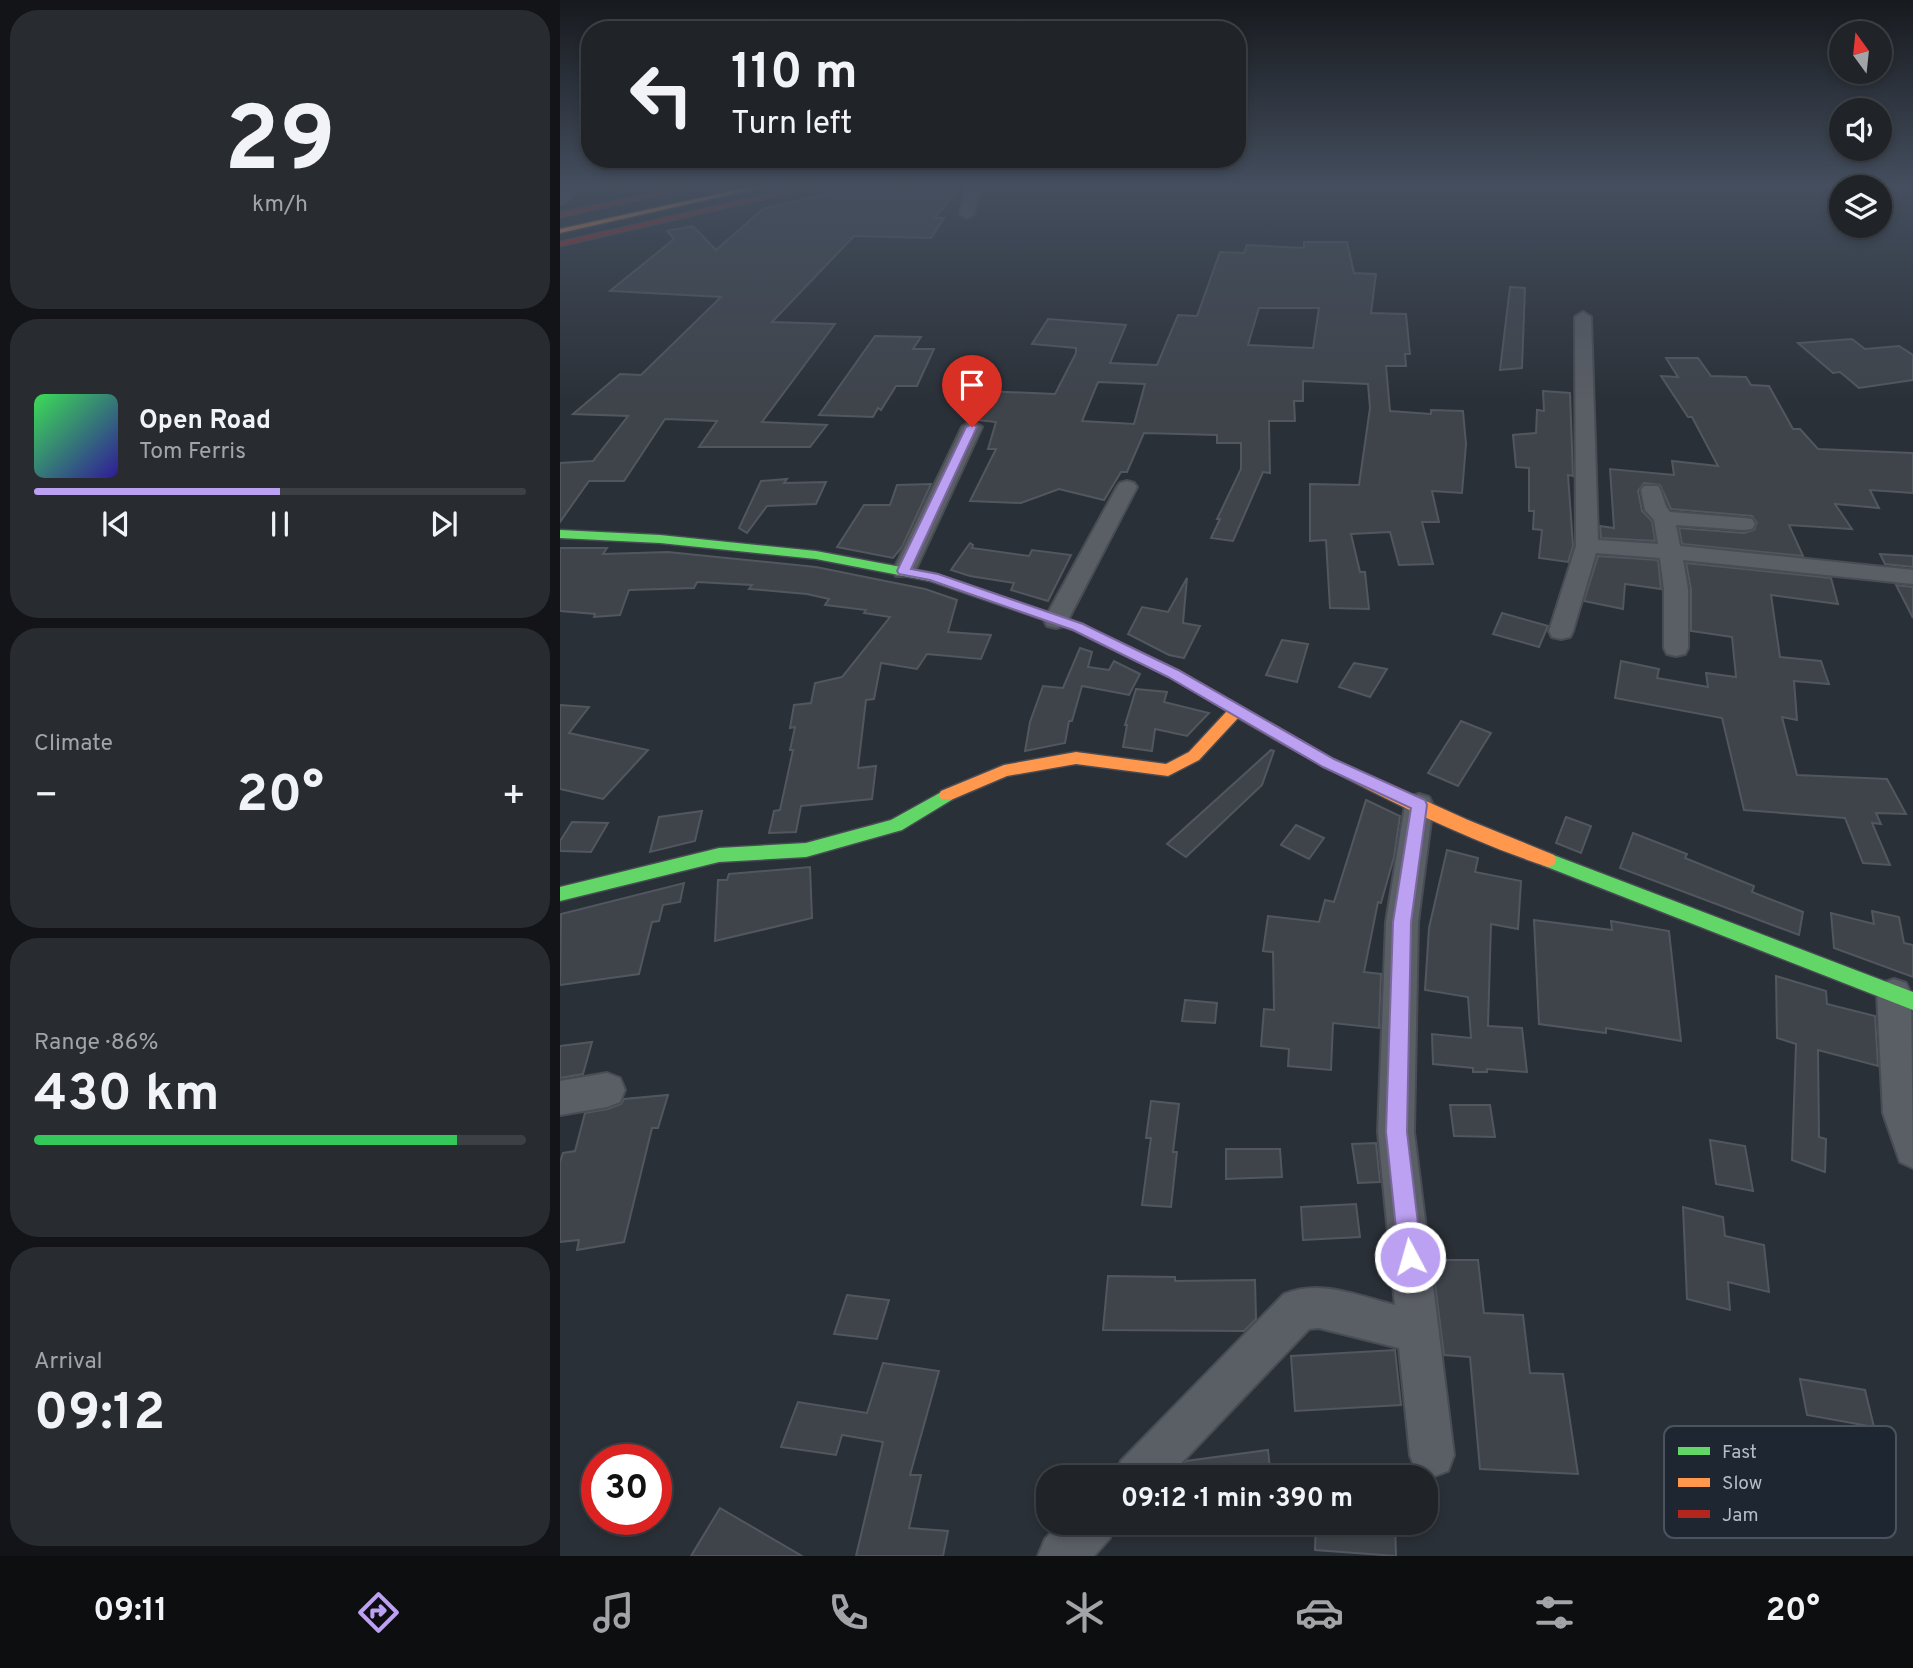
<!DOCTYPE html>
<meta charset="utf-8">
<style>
body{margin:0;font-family:Overpass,sans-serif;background:#282c31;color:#f1f3f6;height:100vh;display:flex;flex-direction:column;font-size:26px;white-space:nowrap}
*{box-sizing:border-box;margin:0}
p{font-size:23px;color:#a2a4a8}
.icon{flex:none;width:38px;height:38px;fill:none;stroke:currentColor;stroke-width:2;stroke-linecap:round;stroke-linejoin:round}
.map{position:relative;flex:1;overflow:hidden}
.side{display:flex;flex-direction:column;gap:10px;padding:10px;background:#121417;width:560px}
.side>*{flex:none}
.guide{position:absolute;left:21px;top:21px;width:665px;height:147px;border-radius:28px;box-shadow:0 4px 10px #0003,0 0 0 2px #3d4146;background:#202429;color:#f1f3f6;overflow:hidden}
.needle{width:46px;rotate:345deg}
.buttons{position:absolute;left:1269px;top:21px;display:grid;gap:14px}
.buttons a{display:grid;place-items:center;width:63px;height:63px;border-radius:50%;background:#202429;box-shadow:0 4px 10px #0003,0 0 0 2px #3d4146;font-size:35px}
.speed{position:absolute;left:21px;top:1444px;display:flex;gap:14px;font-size:35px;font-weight:700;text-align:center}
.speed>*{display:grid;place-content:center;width:91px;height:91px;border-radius:50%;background:#202429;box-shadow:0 4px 10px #0003,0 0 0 2px #3d4146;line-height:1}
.speed .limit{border:10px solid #d22;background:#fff;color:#111}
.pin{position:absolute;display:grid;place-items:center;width:60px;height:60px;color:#fff;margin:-72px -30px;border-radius:50% 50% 50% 0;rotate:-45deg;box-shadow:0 0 7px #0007}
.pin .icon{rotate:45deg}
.me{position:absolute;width:77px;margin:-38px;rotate:354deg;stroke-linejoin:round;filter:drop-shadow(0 0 5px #0008)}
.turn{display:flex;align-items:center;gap:24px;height:147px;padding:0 35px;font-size:32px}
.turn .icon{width:91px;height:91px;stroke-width:2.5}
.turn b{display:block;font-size:49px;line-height:60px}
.big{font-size:52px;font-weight:700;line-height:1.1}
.side .card{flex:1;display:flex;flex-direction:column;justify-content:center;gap:10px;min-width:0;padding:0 24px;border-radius:28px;background:#282c31}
.side .dial{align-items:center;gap:0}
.dial b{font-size:91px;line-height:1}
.song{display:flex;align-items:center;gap:21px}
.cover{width:84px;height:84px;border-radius:10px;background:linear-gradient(135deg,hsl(130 70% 55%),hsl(250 70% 35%))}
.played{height:7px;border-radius:4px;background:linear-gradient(90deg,#bca0f2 50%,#3d4146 50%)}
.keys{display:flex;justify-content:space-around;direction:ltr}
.heat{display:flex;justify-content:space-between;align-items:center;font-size:38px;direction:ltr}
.charge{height:10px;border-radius:5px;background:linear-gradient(90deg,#34c759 86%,#3d4146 0)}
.trip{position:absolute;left:476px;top:1465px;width:402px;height:70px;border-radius:28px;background:#202429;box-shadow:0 4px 10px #0003,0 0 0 2px #3d4146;font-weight:700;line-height:70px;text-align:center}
.tab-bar{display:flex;height:112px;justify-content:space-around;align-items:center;background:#0d0e10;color:#a2a4a8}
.tab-bar .icon{width:49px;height:49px}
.tab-bar .on{color:#bca0f2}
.tab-bar b{font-size:32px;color:#f1f3f6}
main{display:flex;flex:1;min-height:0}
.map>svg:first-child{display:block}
</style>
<main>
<section class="side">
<div class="card dial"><b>29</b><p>km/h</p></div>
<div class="card">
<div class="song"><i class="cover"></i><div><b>Open Road</b><p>Tom Ferris</p></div></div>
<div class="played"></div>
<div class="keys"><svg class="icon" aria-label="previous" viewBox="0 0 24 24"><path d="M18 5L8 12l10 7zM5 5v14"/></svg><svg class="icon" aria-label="pause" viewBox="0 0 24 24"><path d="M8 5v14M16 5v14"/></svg><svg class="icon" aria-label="next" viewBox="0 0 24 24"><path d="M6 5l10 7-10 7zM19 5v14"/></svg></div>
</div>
<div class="card"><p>Climate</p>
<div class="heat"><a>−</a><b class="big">20°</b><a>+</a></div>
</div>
<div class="card"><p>Range · 86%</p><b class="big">430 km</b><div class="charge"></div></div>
<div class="card"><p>Arrival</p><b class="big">09:12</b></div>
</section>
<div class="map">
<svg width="1353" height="1556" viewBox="0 0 1353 1556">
<rect width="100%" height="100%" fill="#2a3037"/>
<!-- building -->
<g fill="#3f444b" stroke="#52575f" stroke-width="2" fill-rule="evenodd">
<path d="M318 187 396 193 374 218H384L371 238 294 236 212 322 275 324 202 422 267 425 250 447H139L157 421 105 419 64 481H29L0 522V463L33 461 68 416 13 414 60 374 81 375 161 297 50 291 114 239 107 231 133 226 156 250 203 209 286 189Z"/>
<path d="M744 242H787L794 273 816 274 811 313 846 314 850 354H845L846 366H826L830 411 871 414V410L903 411 906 444 902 493 872 491 879 522H862L873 564 839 565 830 532 791 534 800 572H805L809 609 770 608 766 540 750 541V484L799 485 810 408 808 384 743 381V401H734L735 421H709L710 473 703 472 673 541 651 538 660 519H657L681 469V443H657V435L584 433 567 472H561L544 500 499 489 461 503 410 501 436 449H428L436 422 416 420 425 391 495 394 516 353V348L472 344 488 319 566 325 550 363 597 365 618 315 637 316 660 252 684 253 687 245 744 248ZM699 308H759L753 348 688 345ZM538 382 585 384 574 424 522 421Z"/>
<path d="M950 287 965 288 962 368 940 370Z"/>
<path d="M315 336 361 337 353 349H374L357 386H336L321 410 318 408 313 417 259 415Z"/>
<path d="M1292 339 1305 349 1339 346 1353 355V380L1299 388 1280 372 1273 373 1238 343Z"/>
<path d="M1106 358H1138L1151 376 1186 377 1191 385 1209 386 1233 429H1240L1258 449 1353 453V493L1310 490 1319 508 1275 504 1292 529 1229 525 1243 556 1122 544 1119 528 1184 533 1194 530 1197 523 1192 516 1111 509 1100 485 1084 483 1078 491 1082 511 1092 521 1095 541 1041 538 1040 526 1054 528 1050 469 1114 475 1112 461 1158 466 1132 417H1128L1101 376 1118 377Z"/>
<path d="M983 391 1010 393 1013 476 1008 475 1013 546 1008 562 979 558 982 530 973 529 974 511H969V468L956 467 953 435 976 433 977 410 984 411Z"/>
<path d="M227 479 224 483 266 482 256 504 207 506 187 533 179 528 201 481Z"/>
<path d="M371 484 342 547 333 558 277 547 304 505H330L337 485Z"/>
<path d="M410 543 413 545 412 548 469 556 472 550 511 555 488 601 451 590 454 583 410 576 391 570Z"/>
<path d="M0 548H47L43 554 108 552 256 567 365 589 397 600 388 632 431 635 421 659 367 654 357 669 321 663 314 699 306 700 298 768 316 766 312 799 241 806 236 832 209 833 214 811 220 810 233 750H230L235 727 230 728 234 705 251 703 255 683 282 677 330 617 304 613 306 610 265 605 269 599 247 594 189 589 192 585 137 582 134 588 69 590 60 615 34 617 35 614 0 611Z"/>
<path d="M1320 554 1353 556V567L1325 564Z"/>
<path d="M1038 556 1098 560 1101 589 1065 584 1063 609 1024 601Z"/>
<path d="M1126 563 1271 578 1278 604 1211 595 1220 657 1261 661 1269 684 1234 681 1237 720 1222 717 1237 775 1327 779 1346 814 1316 813 1321 824 1312 823 1330 865 1303 863 1285 818 1184 810 1162 718 1055 698 1061 661 1099 669 1097 678 1148 687 1146 673 1176 677 1172 637 1131 631V589Z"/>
<path d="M627 578 623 623 640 626 624 658 609 655 568 634 582 607 608 612Z"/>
<path d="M1336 585 1353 587V618Z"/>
<path d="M942 613 988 626 979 647 933 634Z"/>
<path d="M722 640 748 644 737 682 706 675Z"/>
<path d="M520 648 532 652 528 667 549 670 554 661 580 674 569 695 522 686 512 721H509L505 743 465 751 470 722 483 686 503 688Z"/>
<path d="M794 663 827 669 810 697 779 687Z"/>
<path d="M576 689 607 692 604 702 649 713 627 736 595 729 592 751 563 747 567 725H565Z"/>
<path d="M0 705 29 707 9 733 88 750 43 799 0 789Z"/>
<path d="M901 721 931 733 898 786 868 773Z"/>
<path d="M711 750 714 751 702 785 626 857 607 844Z"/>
<path d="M806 800 840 816 834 857 821 903 818 902 804 972 821 974 819 1028 773 1023 771 1070 728 1066 729 1049 701 1046 704 1009 714 1010 713 952 703 951 708 916 759 922 765 900 774 902Z"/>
<path d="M142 811 135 841 90 852 99 817Z"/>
<path d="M1006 817 1031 826 1021 853 996 843Z"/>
<path d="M12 822 48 823 31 852 0 851V841Z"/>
<path d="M736 825 764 838 749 859 721 845Z"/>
<path d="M1073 833 1127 854 1125 858 1194 886 1192 892 1243 912 1239 935 1060 868Z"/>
<path d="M887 850 918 858 915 872 961 881 958 929 931 924 928 1026 962 1028 967 1072 927 1069V1072H913V1068L873 1064 872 1034 911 1038 908 997 865 990 869 928Z"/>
<path d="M250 867 252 918 155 941 158 880H167L169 874Z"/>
<path d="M124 883 120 902 103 905 99 921 92 922 79 974 0 985 1 914Z"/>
<path d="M1312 911 1339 917 1344 943 1353 945V977L1274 948 1271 913 1314 924Z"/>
<path d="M974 920 1052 930 1051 921 1109 931 1121 1041 1046 1028V1033L979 1024Z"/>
<path d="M1216 976 1266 991 1267 1004 1315 1016 1318 1066 1258 1050 1259 1137 1266 1139 1265 1172 1232 1160 1236 1044 1217 1038Z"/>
<path d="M625 1000 657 1003 655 1023 622 1021Z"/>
<path d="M32 1042 23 1074 0 1078V1046Z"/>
<path d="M108 1095 98 1128H92L64 1242 17 1250 19 1240 0 1242V1162L3 1153 15 1151 25 1113 48 1109 61 1104 64 1099Z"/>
<path d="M591 1101 619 1104 613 1152H617L611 1207 582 1205 591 1138H586Z"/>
<path d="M890 1105H930L935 1137 894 1136Z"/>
<path d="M1150 1140 1185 1146 1193 1191 1156 1184Z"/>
<path d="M816 1143 820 1182 798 1183 792 1144Z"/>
<path d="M666 1149H720L722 1177 666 1179Z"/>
<path d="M796 1204 800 1237 743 1240 741 1207Z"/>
<path d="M1123 1207 1163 1217 1165 1236 1204 1245 1209 1292 1168 1282 1170 1310 1127 1299Z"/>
<path d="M872 1260H918L924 1313 963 1315 970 1373 1003 1374 1018 1474 920 1469 910 1357 884 1355Z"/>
<path d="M548 1276 615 1277V1281L695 1280 696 1319 684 1331 543 1330Z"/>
<path d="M287 1295 329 1300 317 1339 274 1334Z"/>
<path d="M835 1350 841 1405 735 1411 731 1356Z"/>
<path d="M323 1363 379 1371 350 1475H361L349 1528 388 1531 383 1556H296L323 1442 282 1435 276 1455 221 1447 238 1402 307 1413Z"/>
<path d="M1240 1379 1305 1390 1314 1427 1247 1415Z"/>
<path d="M708 1450 711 1477H612L626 1461Z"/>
<path d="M160 1508 242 1556H131Z"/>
<path d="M756 1522H835L836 1556 755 1550Z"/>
</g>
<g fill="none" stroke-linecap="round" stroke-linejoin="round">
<!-- street casing -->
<g stroke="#484c54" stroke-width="4">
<g id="street">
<path d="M6 187H20L5 203 0 204V192Z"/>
<path d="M406 187H420L414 214 407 218 400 214Z"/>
<path d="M1023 312 1031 317 1038 540 1098 544 1094 520 1085 510 1081 490 1084 486H1098C1104 494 1103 505 1110 512L1184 518 1192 519 1195 524 1192 529 1184 530 1116 525 1120 546 1353 570V584L1123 560 1128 589V648L1125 654 1116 656 1107 654 1104 648V589L1100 558 1036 553 1013 631 1010 637 1001 639 992 637 989 631 1016 546 1015 317Z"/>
<path d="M412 421 422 427 355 571 352 576H336L333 571 402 427Z"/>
<path d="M567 481 574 483 577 487 508 620 505 626 496 628 487 626 484 620 557 487 560 483Z"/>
<path d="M859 794 869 797 873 805 858 922 854 1132 894 1455 888 1471 872 1477 856 1471 850 1455 839 1348 759 1328 749 1329 608 1477H554L561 1461 724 1294C761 1279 798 1296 835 1305L818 1132 826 922 845 805 849 797Z"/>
<path d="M1334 979 1346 983 1351 994 1353 1168 1340 1162 1323 1113 1317 994 1322 983Z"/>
<path d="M47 1073 60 1078 65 1090 60 1102 47 1107 0 1115V1081Z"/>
<path d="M501 1522H557L550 1538 534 1556H478L485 1539Z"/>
</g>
</g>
<!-- fast casing -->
<g stroke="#484c54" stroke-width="3">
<g id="fast">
<path d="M0 530 100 535 256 551 373 573 523 624 551 640 549 643H539L513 630 370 581 256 559 100 543 0 538Z"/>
<path d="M387 789 393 791 395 795 393 799 342 830 246 857 159 862 0 901V887L159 848 246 843 331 820Z"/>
<path d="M988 853 1353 992V1010L982 865 980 860 982 855Z"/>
</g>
</g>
<!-- slow casing -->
<g stroke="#484c54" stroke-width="3">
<g id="slow">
<path d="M190 187H203L0 233V229Z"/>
<path d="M544 635 618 670 773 759 908 820 994 855 996 860 994 865 988 867C883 832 774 774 678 718L639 760 608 776 516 764 447 776 393 799H381L379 795 381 791 444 765 516 752 606 764 629 752 667 711 608 676 539 643 537 640 539 637Z"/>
</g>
</g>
<!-- jam casing -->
<g stroke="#484c54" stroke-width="3">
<g id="jam">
<path d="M121 187H134L0 217V213Z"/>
<path d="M241 187H254L0 246V242Z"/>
</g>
</g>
<!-- street -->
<use href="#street" fill="#5a5e65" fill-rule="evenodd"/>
<!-- fast -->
<use href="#fast" fill="#63d668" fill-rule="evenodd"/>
<!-- slow -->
<use href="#slow" fill="#ff974d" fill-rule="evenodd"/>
<!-- jam -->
<use href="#jam" fill="#b3261e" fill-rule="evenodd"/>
</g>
<!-- sky -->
<linearGradient id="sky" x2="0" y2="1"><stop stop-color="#171a1e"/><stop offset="0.46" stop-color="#444e5e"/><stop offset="1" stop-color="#444e5e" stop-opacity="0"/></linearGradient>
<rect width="1353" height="405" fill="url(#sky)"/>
<!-- route -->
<path fill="#bca0f2" stroke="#7a689d" stroke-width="2" d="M412 424 417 427 351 569 378 574 523 624 618 670 774 759 865 800 867 805 851 922 847 1132 862 1257 858 1265 850 1268 842 1265 839 1257 826 1132 833 922 851 808 763 767 608 677 513 630 370 580 339 574 337 571 406 427Z"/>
<!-- legend -->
<rect x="1104" y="1426" width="232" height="112" rx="10" fill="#1e2631" stroke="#4b535e" stroke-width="2"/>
<rect x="1118" y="1447" width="32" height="8" fill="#63d668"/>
<rect x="1118" y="1478" width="32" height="9" fill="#ff974d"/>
<rect x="1118" y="1510" width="32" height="8" fill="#b3261e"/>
<g font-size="19" fill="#b5bcc7">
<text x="1162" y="1458">Fast</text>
<text x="1162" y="1489">Slow</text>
<text x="1162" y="1521">Jam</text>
</g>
</svg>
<div class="buttons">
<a><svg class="needle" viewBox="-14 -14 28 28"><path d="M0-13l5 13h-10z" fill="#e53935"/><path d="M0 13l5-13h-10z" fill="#a2a4a8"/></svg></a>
<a><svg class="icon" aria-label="sound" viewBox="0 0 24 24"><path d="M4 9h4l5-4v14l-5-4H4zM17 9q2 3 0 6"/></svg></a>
<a><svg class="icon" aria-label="layers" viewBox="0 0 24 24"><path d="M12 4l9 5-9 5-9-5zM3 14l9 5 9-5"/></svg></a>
</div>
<div class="speed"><div class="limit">30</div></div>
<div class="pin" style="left:412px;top:427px;background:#d93025"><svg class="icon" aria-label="arrive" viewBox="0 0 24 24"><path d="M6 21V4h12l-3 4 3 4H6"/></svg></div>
<svg class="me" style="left:850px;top:1257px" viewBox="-20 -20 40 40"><circle r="17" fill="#bca0f2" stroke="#fff" stroke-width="3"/><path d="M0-11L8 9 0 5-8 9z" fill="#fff"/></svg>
<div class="trip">09:12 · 1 min · 390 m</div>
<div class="guide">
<div class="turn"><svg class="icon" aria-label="left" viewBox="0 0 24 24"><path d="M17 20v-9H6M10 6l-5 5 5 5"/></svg><div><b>110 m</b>Turn left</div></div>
</div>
</div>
</main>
<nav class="tab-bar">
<b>09:11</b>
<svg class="icon on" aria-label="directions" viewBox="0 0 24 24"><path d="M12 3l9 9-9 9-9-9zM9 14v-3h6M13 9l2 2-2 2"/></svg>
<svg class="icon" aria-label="music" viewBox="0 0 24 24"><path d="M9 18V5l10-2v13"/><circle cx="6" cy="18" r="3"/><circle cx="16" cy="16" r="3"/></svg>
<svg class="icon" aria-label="phone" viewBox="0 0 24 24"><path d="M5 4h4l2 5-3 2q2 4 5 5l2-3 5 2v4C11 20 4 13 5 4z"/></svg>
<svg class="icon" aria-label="climate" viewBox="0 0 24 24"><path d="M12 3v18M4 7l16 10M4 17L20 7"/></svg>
<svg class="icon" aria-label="car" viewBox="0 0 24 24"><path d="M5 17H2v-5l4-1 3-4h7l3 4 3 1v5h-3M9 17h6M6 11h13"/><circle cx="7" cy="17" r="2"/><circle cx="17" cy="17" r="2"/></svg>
<svg class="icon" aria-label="filters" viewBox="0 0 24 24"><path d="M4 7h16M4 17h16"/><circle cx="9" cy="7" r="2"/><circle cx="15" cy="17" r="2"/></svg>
<b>20°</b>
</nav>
